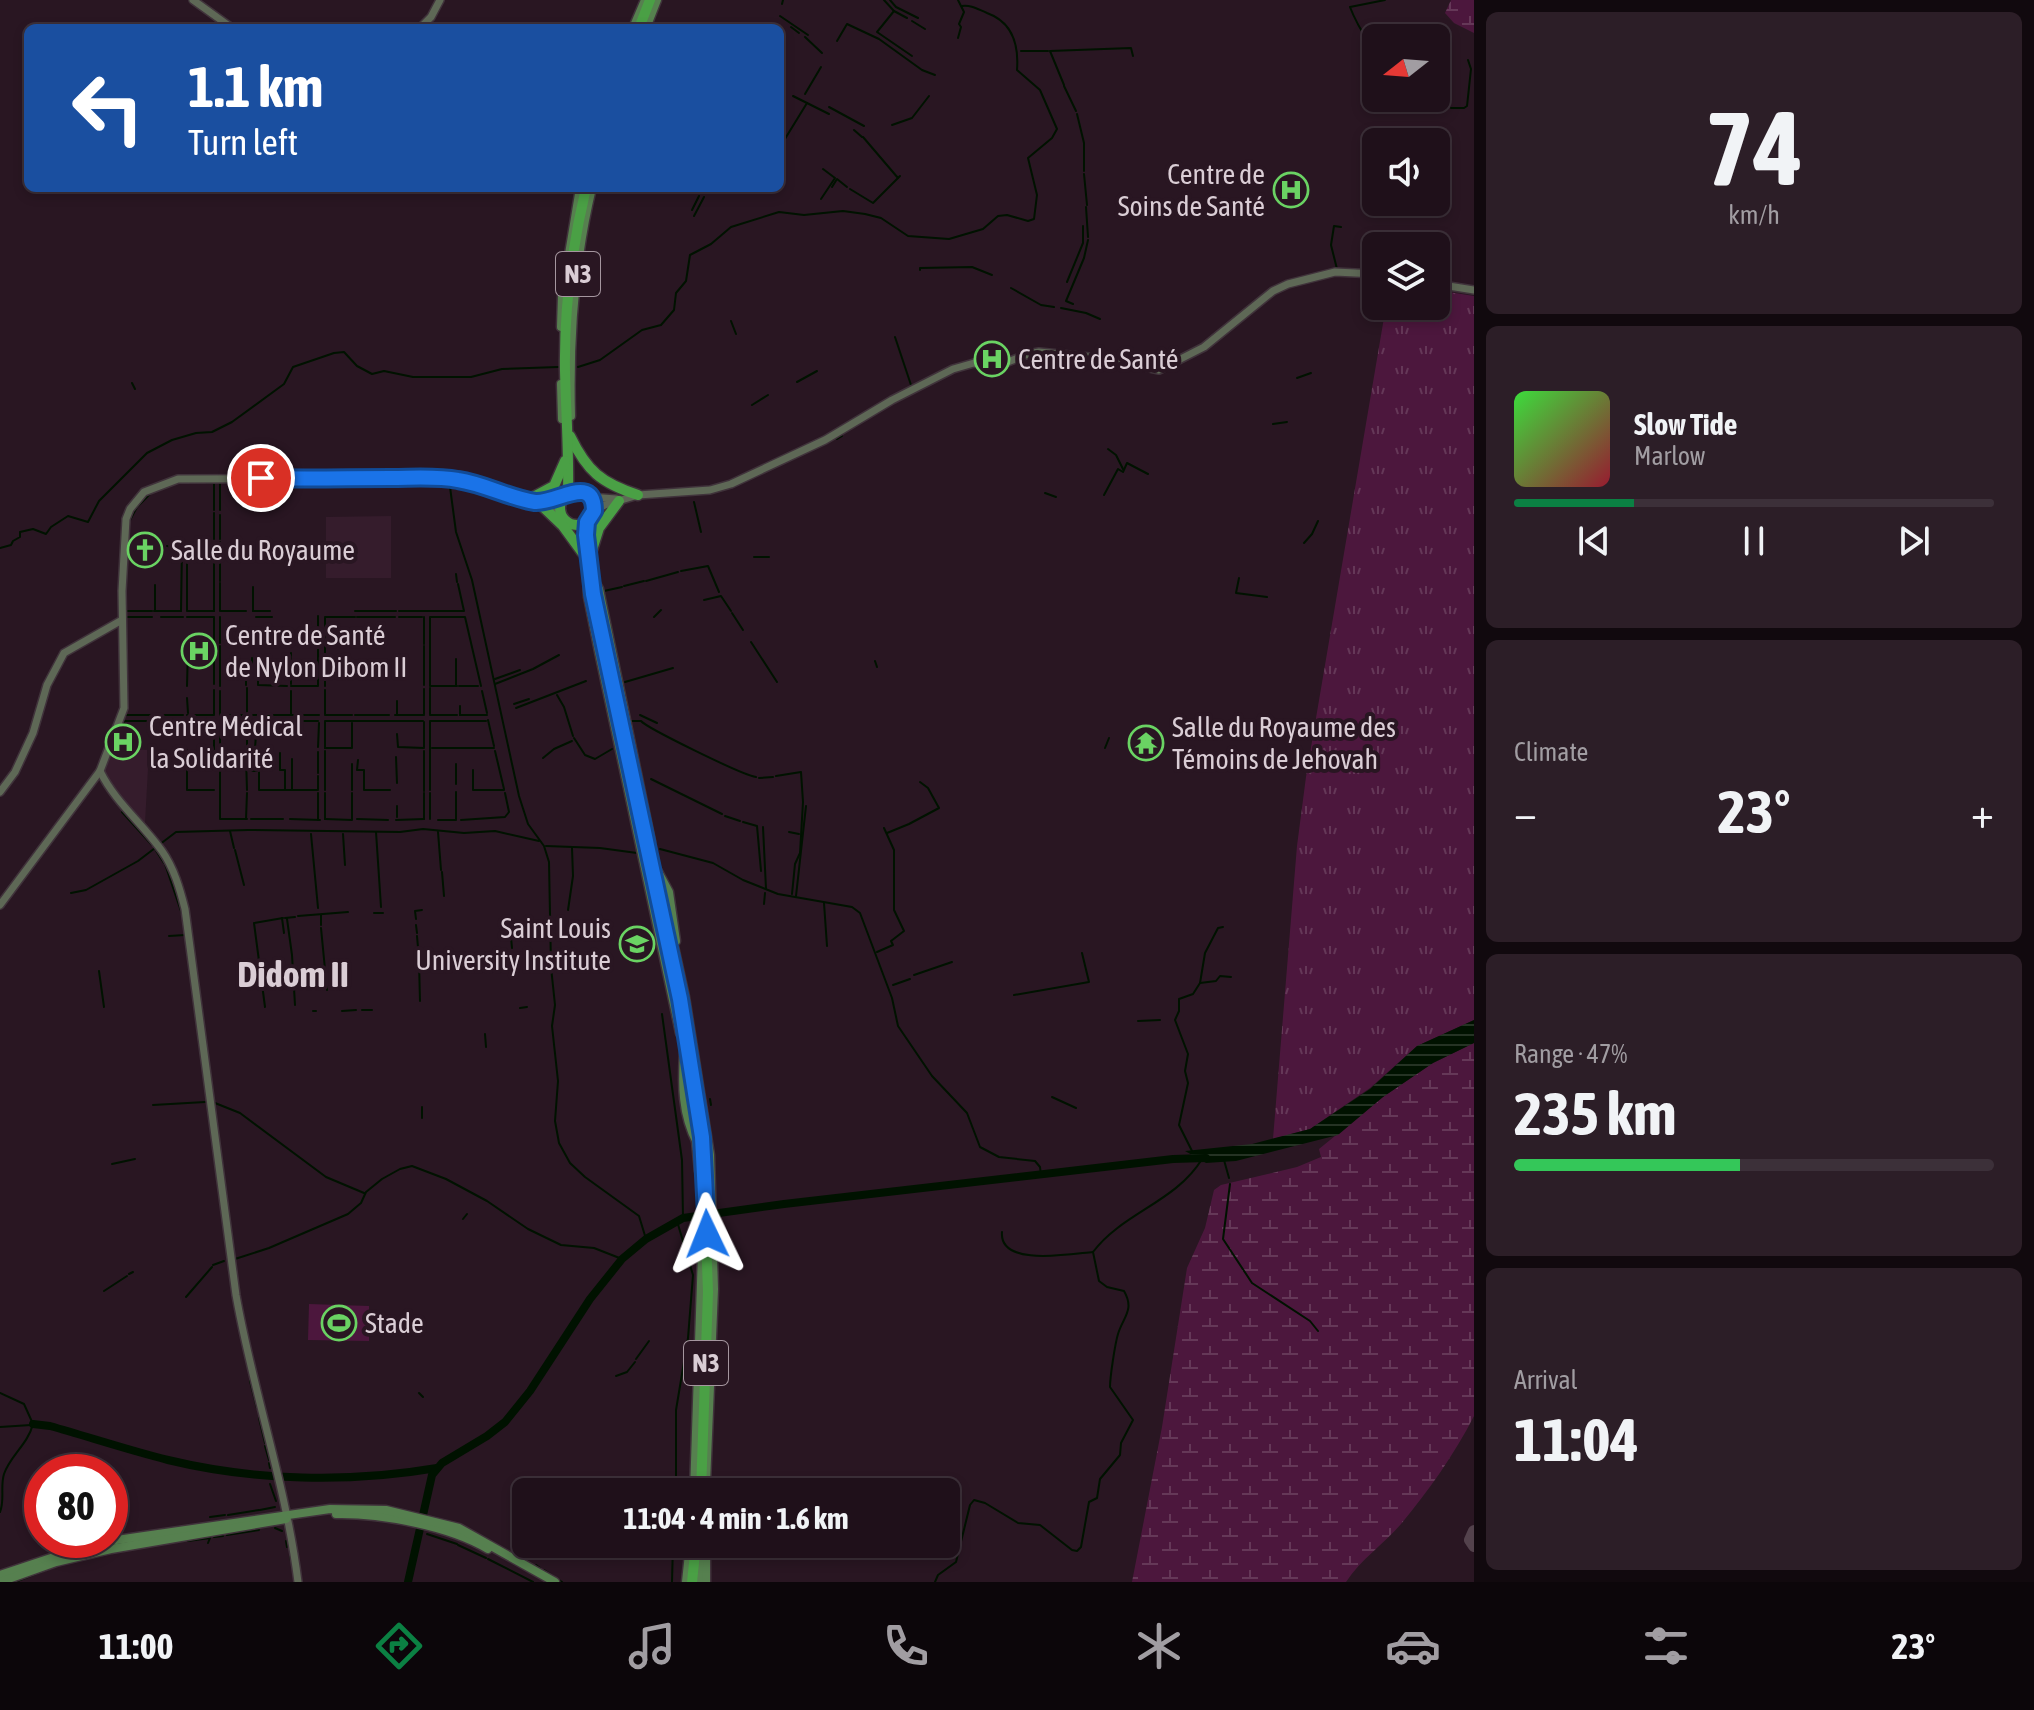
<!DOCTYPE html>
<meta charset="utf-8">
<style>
body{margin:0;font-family:"Asap Condensed",sans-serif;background:#2c1e27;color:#f1f3f6;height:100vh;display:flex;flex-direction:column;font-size:30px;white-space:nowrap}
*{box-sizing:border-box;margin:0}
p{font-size:26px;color:#a19da2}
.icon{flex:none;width:44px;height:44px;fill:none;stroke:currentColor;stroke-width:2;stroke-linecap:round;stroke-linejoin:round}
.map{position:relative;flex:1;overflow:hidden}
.details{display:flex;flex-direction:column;gap:12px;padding:12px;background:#11090e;width:560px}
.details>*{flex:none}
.guide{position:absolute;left:24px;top:24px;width:760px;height:168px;border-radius:12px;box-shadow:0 4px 12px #0003,0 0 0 2px #3c3039;background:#1a4fa0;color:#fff;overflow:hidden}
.needle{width:52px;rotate:253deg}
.fabs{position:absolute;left:1362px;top:24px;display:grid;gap:16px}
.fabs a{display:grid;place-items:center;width:88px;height:88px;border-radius:12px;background:#1f101a;box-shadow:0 4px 12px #0003,0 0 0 2px #3c3039;font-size:40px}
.speed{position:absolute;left:24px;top:1454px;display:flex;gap:16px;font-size:40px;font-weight:700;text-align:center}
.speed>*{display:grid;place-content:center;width:104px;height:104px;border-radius:50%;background:#1f101a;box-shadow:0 4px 12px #0003,0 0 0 2px #3c3039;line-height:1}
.speed .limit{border:12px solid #d22;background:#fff;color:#111}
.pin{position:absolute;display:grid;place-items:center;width:68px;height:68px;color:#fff;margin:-34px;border:4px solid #fff;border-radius:50%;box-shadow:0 2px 8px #0007}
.me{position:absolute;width:88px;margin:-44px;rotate:358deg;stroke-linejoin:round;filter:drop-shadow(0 0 6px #0008)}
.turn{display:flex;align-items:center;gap:28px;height:168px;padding:0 32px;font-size:36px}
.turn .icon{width:104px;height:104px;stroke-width:2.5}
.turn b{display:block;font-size:56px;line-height:68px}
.big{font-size:60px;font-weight:700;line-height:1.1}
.details .widget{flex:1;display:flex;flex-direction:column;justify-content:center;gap:12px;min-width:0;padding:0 28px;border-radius:12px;background:#2c1e27}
.details .dial{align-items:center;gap:0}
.dial b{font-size:104px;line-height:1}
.song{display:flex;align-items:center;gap:24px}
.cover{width:96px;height:96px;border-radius:12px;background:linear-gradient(135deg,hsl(120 70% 55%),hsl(350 70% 35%))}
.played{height:8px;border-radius:4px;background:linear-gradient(90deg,#0b8043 25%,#3c3039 25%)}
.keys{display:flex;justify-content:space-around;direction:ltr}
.heat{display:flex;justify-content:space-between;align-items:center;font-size:44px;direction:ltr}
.charge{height:12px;border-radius:6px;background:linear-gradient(90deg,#34c759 47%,#3c3039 0)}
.trip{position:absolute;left:512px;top:1478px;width:448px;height:80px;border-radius:12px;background:#1f101a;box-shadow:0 4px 12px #0003,0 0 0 2px #3c3039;font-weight:700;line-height:80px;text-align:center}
.menu{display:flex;height:128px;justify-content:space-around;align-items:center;background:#0c060a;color:#a19da2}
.menu .icon{width:56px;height:56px}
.menu .active{color:#0b8043}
.menu b{font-size:36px;color:#f1f3f6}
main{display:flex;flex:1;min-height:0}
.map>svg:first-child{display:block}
</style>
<main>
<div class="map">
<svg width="1474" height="1582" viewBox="0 0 1474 1582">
<defs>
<pattern id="grass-tufts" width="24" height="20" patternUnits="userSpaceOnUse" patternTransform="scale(2)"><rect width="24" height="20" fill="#4c173d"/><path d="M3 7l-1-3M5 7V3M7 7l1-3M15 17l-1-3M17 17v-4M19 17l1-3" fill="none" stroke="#653858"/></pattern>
<pattern id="wetland-marsh" width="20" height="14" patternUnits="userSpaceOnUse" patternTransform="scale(2)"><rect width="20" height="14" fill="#4c173d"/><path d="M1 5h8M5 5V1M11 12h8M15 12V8" fill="none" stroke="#653858"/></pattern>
<pattern id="water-rules" width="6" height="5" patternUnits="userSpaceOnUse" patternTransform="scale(2)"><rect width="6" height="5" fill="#001200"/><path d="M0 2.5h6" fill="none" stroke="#253324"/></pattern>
</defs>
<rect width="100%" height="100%" fill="#291622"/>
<!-- built -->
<g fill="#351c2c">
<path d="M391 516V578H326V517Z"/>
<path d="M188 647H211L212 659H190Z"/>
<path d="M106 748 149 750 145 823 140 827 98 770Z"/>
</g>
<!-- grass -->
<path fill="url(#grass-tufts)" d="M1436 290 1474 296V1020L1417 1046 1370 1088 1310 1129 1273 1139 1297 846 1306 777 1386 306H1436Z"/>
<!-- wetland -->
<g fill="url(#wetland-marsh)">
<path d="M1451 0H1474V33L1454 23 1445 13Z"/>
<path d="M1474 1043V1416C1454 1455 1429 1490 1401 1524 1384 1544 1361 1559 1346 1582H1132L1162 1427 1187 1268 1205 1228 1214 1190 1221 1185 1297 1167 1321 1157 1319 1149 1383 1097 1433 1063Z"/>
</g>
<!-- green -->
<path fill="#4c173d" d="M309 1304 369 1306V1341L308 1340Z"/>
<!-- water -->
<path fill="url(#water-rules)" d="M1474 1020V1043L1433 1063 1383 1097 1338 1135 1236 1161 1206 1163 1185 1151 1252 1144 1310 1129 1370 1089 1417 1046Z"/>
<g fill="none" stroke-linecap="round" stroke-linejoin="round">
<!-- stream -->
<g stroke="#001200" stroke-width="2">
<path d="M884 0 894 11 907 18"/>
<path d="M890 0 896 7 918 18"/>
<path d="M958 0 964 12 959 24 961 27 958 38"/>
<path d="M782 4 783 0"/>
<path d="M894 11 877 32 912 56"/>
<path d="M780 16 808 35"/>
<path d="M912 21 925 29"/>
<path d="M791 27 799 33"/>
<path d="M805 37 822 53"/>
<path d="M837 41 847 24 879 39 922 70 935 75"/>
<path d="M1021 51H1048"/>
<path d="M1376 54C1366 38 1357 26 1350 7L1385 0"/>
<path d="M25 78 28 75"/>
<path d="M1064 85 1050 51 1131 48 1133 56"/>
<path d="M1064 86 1076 111"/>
<path d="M805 94 821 67"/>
<path d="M793 96 829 114"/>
<path d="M1415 98 1416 100"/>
<path d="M829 107 864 126"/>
<path d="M1451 108H1464L1467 106 1471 69 1468 60"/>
<path d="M1077 114 1084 143V171"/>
<path d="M892 125 912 118 929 96"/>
<path d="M854 130 862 137"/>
<path d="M863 137 898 178"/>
<path d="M780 147 807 103"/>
<path d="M1084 174 1087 205"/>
<path d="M832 187 837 179 847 187"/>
<path d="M850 189 873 203 900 176"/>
<path d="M821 199 835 178 823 169"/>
<path d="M1086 207 1088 237"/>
<path d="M692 210 699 196"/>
<path d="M694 216 704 197"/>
<path d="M1433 244 1446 247"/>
<path d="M1337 269 1331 245 1334 226 1341 227"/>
<path d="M920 270V268L972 267 992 275"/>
<path d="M1067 282 1083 243V226"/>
<path d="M1011 288 1041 305 1054 307"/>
<path d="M1073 304 1066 301 1084 258 1088 240"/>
<path d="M1061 308 1086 313 1100 319"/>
<path d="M731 321 736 334"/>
<path d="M895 337 911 385"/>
<path d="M578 367 600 360 642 330 661 325 674 310 676 293 686 281 690 255 711 244 731 227 779 212 804 215 843 211 865 214 881 218 908 236 949 239 983 229 998 216 1007 215 1028 221 1034 219 1037 195 1028 158 1052 138 1057 129 1040 90 1017 70C1019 44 1012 22 987 13 977 9 972 5 962 6"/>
<path d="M1297 378 1311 373"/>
<path d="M797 382 817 371"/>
<path d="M132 383 135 389"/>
<path d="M752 405 768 395"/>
<path d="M1273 424 1287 422"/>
<path d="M837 439 842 436"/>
<path d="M1108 449 1116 455 1123 469"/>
<path d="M179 483H184"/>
<path d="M207 483H212"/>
<path d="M220 483V510"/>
<path d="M450 487 456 532 472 580 519 796 528 824 544 846 549 862 551 967 555 1005 552 1026 558 1081 555 1121 559 1143 570 1163 585 1177 639 1216 646 1239"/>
<path d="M1045 493 1056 497"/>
<path d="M1104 495 1118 469 1123 472 1127 463 1148 474"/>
<path d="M694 502 701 532"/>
<path d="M214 510V483"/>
<path d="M214 513V539"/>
<path d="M220 515V539"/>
<path d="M129 522 137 507 151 493"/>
<path d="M1304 543 1312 534 1318 521"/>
<path d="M167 546 182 548 181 611"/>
<path d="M0 548 11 545 13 541 20 537V532L33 529 46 534 51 527 68 516 88 522 99 501 147 453 172 440 196 433 212 432 232 422 284 384 293 367 334 353 344 352 357 366 372 374 384 371 413 377H471L502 369 558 367"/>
<path d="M198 548H213"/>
<path d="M754 557H769"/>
<path d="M187 561V611"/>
<path d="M681 571 708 566 719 592"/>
<path d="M456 574 457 582"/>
<path d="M1239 578 1236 593 1267 597"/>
<path d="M220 581V542"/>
<path d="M646 581 678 572"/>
<path d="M220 583V611"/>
<path d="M624 586 644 581"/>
<path d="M604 591 622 587"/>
<path d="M704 600 721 596 731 611"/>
<path d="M126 611H152"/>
<path d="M154 611H181"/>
<path d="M155 611V585"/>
<path d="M188 611H214"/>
<path d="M214 611V543"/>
<path d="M221 611H246"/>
<path d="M253 611V587"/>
<path d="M253 611H270"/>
<path d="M355 611H396"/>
<path d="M399 611H464L458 584"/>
<path d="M732 613 743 630"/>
<path d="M126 617H152"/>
<path d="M161 617H183"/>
<path d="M187 617H214V644"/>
<path d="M256 617H272"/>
<path d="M325 617H355"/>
<path d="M357 617H395"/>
<path d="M399 617H422"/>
<path d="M424 617V644"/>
<path d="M654 617 661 610"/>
<path d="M318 642V616"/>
<path d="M751 642 777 682"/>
<path d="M220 643V617"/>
<path d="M325 644V618"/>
<path d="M220 646V686"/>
<path d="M424 646V685"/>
<path d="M214 647V684"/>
<path d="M325 647V686"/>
<path d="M252 658V666H258V685L287 686"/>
<path d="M875 661 877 667"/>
<path d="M246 664V685"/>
<path d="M495 679 520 670"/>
<path d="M625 682 673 668"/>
<path d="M291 684V653"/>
<path d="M495 684 533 669 559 655"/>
<path d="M187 686 188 647"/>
<path d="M291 686H318V647"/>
<path d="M430 686V617H465L481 686"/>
<path d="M431 686H457"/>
<path d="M456 686V659"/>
<path d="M459 686H478"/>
<path d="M247 688V715"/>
<path d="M430 688V714"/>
<path d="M325 690V714"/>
<path d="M220 691V715H319"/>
<path d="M482 691 487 713"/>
<path d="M557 695 564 707 573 736"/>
<path d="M187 698 188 713"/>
<path d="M514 704 529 699"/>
<path d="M460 706V715"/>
<path d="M516 708 586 681"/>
<path d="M291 714V691"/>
<path d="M424 714V689"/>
<path d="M125 715H183"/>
<path d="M187 715H214V690"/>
<path d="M325 715H352"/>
<path d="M355 715H389"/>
<path d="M395 715H424"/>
<path d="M397 715V701"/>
<path d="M430 715H457"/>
<path d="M460 715H487"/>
<path d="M640 715 657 723"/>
<path d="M488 720 494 746"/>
<path d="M220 721V819H247"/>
<path d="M221 721H318"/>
<path d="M325 721H423"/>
<path d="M632 721H641C647 728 742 775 756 777"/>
<path d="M424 722V747"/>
<path d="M123 723 124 721H214"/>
<path d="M214 723V757"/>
<path d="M397 734 398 747 424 748"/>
<path d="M574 738 585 755 595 759 612 749"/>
<path d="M318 747 319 723"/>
<path d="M247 748V725"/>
<path d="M255 748 256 735"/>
<path d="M325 748H352V723"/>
<path d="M325 748V722"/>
<path d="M432 748H494"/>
<path d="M1105 748 1109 738"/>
<path d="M173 750H187V790H214"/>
<path d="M495 751 504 789"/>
<path d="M252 753V771H259V790H318"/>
<path d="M280 753V770H285V789"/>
<path d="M246 757 247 790"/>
<path d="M396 757 397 783"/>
<path d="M543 758 554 749 572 741"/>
<path d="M358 760 357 770H364V790H390"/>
<path d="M456 764V784"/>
<path d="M473 770V790H504"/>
<path d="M318 773V752"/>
<path d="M776 776 801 772 803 802 800 853 795 864 792 894"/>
<path d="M759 778 773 777"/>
<path d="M651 779 722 814"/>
<path d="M292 789V759"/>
<path d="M318 789V776"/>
<path d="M325 790V751"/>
<path d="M352 790V764"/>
<path d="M430 790V721H486"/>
<path d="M424 791V751"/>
<path d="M318 793V820"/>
<path d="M424 793V819"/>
<path d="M430 793V819"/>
<path d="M122 812 152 845"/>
<path d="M725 816 740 821"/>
<path d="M397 817V806"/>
<path d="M246 819 247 793"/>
<path d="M251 819H283"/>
<path d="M290 819 320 820"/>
<path d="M325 819 352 820V793"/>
<path d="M325 819V793"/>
<path d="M357 819 388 820"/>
<path d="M456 819V792"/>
<path d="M396 820 424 819"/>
<path d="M438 820H456"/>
<path d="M461 820 505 817 509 812 505 793"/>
<path d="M743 822 757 826 761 871"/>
<path d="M763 827 766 889"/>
<path d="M884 828 894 850V873"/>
<path d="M230 831 234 848"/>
<path d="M376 832 381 907"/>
<path d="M438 832 441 870"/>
<path d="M789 832 799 834"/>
<path d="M887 833 909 824 939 808 928 788 920 782"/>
<path d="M311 834 318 908"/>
<path d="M343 834 345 865"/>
<path d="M546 846 600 848 637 853"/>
<path d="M155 849 164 863"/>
<path d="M660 849 713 863 743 880 778 894 852 907 860 913 892 998 898 1026 932 1076 967 1113 980 1147 999 1157 1035 1161 1040 1167 1041 1175"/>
<path d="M235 850 244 885"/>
<path d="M165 864 182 914"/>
<path d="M442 872 444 896"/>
<path d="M71 893 86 890 138 861 176 832 248 830 400 832 423 829 464 833 495 831 539 841"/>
<path d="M796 896 806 806"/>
<path d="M824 903 827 946"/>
<path d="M764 904 765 893"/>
<path d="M568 910 573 876 572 848"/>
<path d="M374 913H383"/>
<path d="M321 915V925"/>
<path d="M298 916 348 912"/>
<path d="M282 918 284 933"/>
<path d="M285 918 295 917"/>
<path d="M287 919 292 955 295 1005"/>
<path d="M416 919 415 911 422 910"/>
<path d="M416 925 417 933"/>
<path d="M321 928 327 990"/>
<path d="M169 936 185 935"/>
<path d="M417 936 419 959"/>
<path d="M511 937 512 948"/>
<path d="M877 952 893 945 891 941 904 931 894 910V874"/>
<path d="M419 962 420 1001"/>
<path d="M99 971 104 1007"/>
<path d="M914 975 952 962"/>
<path d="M1200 983 1216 981 1220 976 1231 977"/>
<path d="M893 985 910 979"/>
<path d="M1014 995 1089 982 1082 953"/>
<path d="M265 1007 254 923 283 918"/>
<path d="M520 1008 527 1007"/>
<path d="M362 1010H372"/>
<path d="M313 1011H316"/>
<path d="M342 1011 356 1010"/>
<path d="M662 1014 682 1160 683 1218"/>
<path d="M1138 1021 1160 1020"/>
<path d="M485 1034 486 1047"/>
<path d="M1052 1097 1076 1108"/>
<path d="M710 1099 711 1105"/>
<path d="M215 1103 240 1113 326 1177 364 1193"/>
<path d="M153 1105 205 1102"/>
<path d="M422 1118V1107"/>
<path d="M1192 1151 1179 1125 1188 1083 1185 1071 1188 1054 1175 1020 1179 1011V999L1193 994 1200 983 1205 953 1218 928 1223 927"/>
<path d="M1224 1160 1229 1178"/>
<path d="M112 1164 135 1159"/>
<path d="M1230 1184 1223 1239 1252 1283 1310 1321 1318 1331"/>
<path d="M463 1219 467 1214"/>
<path d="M1002 1232C999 1267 1070 1254 1093 1252"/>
<path d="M235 1259 269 1248 348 1214 361 1203 366 1192 382 1179 400 1169 412 1166 446 1179 487 1201 528 1229 561 1245 594 1248 622 1259"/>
<path d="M213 1265 224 1261"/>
<path d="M129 1274 133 1272"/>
<path d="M104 1291 127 1276"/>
<path d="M186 1297 212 1267"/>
<path d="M636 1359 649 1341"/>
<path d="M616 1376 627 1372 635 1362"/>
<path d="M250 1381 257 1408"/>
<path d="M0 1393 24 1404 33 1424C28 1444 10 1456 4 1474 0 1487 5 1500 0 1512"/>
<path d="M419 1393 423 1397"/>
<path d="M259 1418 265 1443"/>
<path d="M0 1427 31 1425"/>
<path d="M265 1446 269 1460"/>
<path d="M269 1463 270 1468"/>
<path d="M272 1475 273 1479"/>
<path d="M270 1484 276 1501"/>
<path d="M676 1492V1410L688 1338 693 1275 677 1221"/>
<path d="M260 1510 275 1507"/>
<path d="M228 1515 259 1510"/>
<path d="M210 1517 225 1515"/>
<path d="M275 1528 282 1531"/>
<path d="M427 1534 457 1544"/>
<path d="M227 1535 259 1530"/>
<path d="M214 1537 223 1536"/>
<path d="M188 1541 210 1538 208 1543"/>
<path d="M286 1541 287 1547"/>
<path d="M458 1545 486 1558"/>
<path d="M290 1556 291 1561"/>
<path d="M488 1559 533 1582"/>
<path d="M536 1565 540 1568"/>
<path d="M544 1570 562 1582"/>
<path d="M15 1582 59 1565"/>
<path d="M672 1582 673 1544"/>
<path d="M935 1582 938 1575 956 1562 970 1505 974 1500 985 1503 1018 1523 1040 1525 1072 1550 1077 1551 1081 1547 1089 1502 1097 1498 1100 1479 1120 1455 1121 1443 1133 1420 1110 1387C1110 1377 1115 1344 1118 1334 1123 1317 1135 1310 1124 1291L1107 1287 1099 1281 1093 1252C1122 1213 1176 1202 1202 1159"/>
</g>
<!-- river -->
<g stroke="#001200" stroke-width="8">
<path d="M33 1424 50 1426C89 1437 128 1450 168 1460 255 1481 349 1483 437 1468"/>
<path d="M408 1582 432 1475 442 1463 487 1436 505 1422 530 1391 590 1299 622 1259 646 1239 683 1218 784 1204 1173 1159 1206 1158"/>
</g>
<!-- taxiway -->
<path stroke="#53424c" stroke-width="12" d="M1474 1531 1470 1540 1474 1546"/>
<!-- secondary casing -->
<g stroke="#40333b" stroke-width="10">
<g id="secondary">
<path d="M193 0 232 28"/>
<path d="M420 28 431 17 440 0"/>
<path d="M1436 284 1474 290"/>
<path d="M590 497 616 499"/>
<path d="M541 502 551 501 565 496"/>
<path d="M543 505 561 514"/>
<path d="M594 511 605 505 638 495 710 490 731 484 825 440 892 400 953 369 974 363 1000 365 1028 354 1039 352 1109 359 1159 370 1204 347 1273 291 1288 284 1335 272 1376 274"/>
<path d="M100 771C115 802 142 823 162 851 174 868 180 889 185 909L236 1295C253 1392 286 1485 298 1582"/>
<path d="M0 792 15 772 33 733 47 685 64 653 122 620"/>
<path d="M0 905 100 771 124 708 122 591 126 519 130 509 144 492 178 479 439 478 477 484 531 500"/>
</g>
</g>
<!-- primary casing -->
<g stroke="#40333b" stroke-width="11">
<g id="primary">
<path d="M633 28 645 0"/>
<path d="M646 28 657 0"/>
<path d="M561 327 562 296 580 188"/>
<path d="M561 384 562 419"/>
<path d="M571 416C569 340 574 262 592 188"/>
<path d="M591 575 599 589 651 841"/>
<path d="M587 576 588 597 599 652 680 1033"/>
<path d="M656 868 669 892 676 941"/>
<path d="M671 933 685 997 710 1155 714 1289 706 1483"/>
<path d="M684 1052C682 1085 682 1114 697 1143"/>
<path d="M696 1141 699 1171"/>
<path d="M694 1492 702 1253"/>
<path d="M336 1514C380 1513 450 1526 488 1549"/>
<path d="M703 1544 706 1557V1582"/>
<path d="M0 1575 96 1543 330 1509 386 1510 459 1528 555 1582"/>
<path d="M0 1582 56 1562 111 1549 286 1519"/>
<path d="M686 1582 690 1544"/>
<path d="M698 1582 700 1551"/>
</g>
</g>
<!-- highway casing -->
<g stroke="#40333b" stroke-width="13">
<g id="highway">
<path d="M639 28 650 0"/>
<path d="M570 436C587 471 601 483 638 495"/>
<circle cx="577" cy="508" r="17"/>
<path d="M568 494C569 453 566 412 565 371 564 310 572 247 586 188"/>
<path d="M528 500 554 486 565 461"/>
<path d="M539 503 563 526 582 552"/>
<path d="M587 522V547L593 594 680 999 703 1153 708 1292 701 1492"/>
<path d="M591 553 599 528 619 501"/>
<path d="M692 1582 696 1544"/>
</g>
</g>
<!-- secondary -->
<use href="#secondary" stroke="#5e6856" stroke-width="7"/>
<!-- primary -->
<use href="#primary" stroke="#56804f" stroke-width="8"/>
<!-- highway -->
<use href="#highway" stroke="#4aa045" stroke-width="10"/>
</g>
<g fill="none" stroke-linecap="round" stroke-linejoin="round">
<!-- route casing -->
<g stroke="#114b97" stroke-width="20">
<path id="route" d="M261 478C305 479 348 478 391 478 413 478 436 476 458 480 485 484 509 498 535 502 556 504 594 473 594 511L587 522 586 535 593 594 680 999 702 1137 707 1234"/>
</g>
<!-- route -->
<use href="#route" stroke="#1a73e8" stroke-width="14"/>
</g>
<!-- icons -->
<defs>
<g id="hospital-ring" transform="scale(1.8)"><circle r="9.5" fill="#291622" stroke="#6ad363" stroke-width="1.5"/><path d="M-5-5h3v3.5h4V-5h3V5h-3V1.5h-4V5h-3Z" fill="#6ad363"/></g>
<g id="church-ring" transform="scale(1.8)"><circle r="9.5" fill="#291622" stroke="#6ad363" stroke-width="1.5"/><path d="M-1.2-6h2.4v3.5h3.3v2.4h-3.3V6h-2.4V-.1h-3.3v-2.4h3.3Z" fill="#6ad363"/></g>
<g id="temple-ring" transform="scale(1.8)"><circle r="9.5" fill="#291622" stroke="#6ad363" stroke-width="1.5"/><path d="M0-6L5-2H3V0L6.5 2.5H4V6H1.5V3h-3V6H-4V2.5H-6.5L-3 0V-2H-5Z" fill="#6ad363"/></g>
<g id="university-ring" transform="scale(1.8)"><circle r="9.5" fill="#291622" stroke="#6ad363" stroke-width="1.5"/><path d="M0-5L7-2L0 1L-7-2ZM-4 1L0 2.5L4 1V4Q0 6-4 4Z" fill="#6ad363"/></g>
<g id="stadium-ring" transform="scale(1.8)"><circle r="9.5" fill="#291622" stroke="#6ad363" stroke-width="1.5"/><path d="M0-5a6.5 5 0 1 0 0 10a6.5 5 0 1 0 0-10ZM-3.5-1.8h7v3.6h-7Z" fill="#6ad363"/></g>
</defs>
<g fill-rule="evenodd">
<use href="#hospital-ring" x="1291" y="190"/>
<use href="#hospital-ring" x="992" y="359"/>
<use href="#church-ring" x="145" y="550"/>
<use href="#hospital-ring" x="199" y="651"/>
<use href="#hospital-ring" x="123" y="742"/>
<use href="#temple-ring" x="1146" y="743"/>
<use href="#university-ring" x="637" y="944"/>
<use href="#stadium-ring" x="339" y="1323"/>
</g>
<g text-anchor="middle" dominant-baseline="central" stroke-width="8" stroke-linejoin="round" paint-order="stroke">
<!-- shield labels -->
<g fill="#291622" stroke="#a5969f" stroke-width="2">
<rect x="556" y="252" width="44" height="44" rx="6"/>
<rect x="684" y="1341" width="44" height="44" rx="6"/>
</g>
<g font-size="26" font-weight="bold" fill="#dacdd5">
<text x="578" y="274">N3</text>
<text x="706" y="1363">N3</text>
</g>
<!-- poi labels -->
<g font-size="28" fill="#dacdd5" stroke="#291622" text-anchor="start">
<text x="1265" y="174" text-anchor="end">Centre de<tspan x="1265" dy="32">Soins de Santé</tspan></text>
<text x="1018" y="359">Centre de Santé</text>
<text x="171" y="550">Salle du Royaume</text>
<text x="225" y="635">Centre de Santé<tspan x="225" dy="32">de Nylon Dibom II</tspan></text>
<text x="149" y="726">Centre Médical<tspan x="149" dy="32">la Solidarité</tspan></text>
<text x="1172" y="727">Salle du Royaume des<tspan x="1172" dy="32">Témoins de Jehovah</tspan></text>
<text x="611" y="928" text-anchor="end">Saint Louis<tspan x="611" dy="32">University Institute</tspan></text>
<text x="365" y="1323">Stade</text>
</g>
<!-- district labels -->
<g font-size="36" font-weight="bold" fill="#dacdd5" stroke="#291622">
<text x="293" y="974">Didom II</text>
</g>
</g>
</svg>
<div class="fabs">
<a><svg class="needle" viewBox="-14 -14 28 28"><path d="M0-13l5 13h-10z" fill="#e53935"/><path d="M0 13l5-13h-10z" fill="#a19da2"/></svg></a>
<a><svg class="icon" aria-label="sound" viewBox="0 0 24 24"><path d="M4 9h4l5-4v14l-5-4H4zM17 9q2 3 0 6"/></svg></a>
<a><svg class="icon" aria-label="layers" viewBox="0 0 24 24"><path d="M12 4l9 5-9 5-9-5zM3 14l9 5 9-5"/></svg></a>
</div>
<div class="speed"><div class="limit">80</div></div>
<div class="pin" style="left:261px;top:478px;background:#d93025"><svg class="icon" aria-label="arrive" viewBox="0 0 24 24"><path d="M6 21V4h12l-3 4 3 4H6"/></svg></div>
<svg class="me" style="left:707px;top:1234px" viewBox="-20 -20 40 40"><path d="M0-17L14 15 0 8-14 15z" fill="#1a73e8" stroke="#fff" stroke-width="4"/></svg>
<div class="trip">11:04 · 4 min · 1.6 km</div>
<div class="guide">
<div class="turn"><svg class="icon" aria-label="left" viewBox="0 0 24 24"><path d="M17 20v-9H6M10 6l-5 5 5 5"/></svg><div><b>1.1 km</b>Turn left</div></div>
</div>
</div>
<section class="details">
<div class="widget dial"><b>74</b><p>km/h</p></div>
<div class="widget">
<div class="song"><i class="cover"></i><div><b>Slow Tide</b><p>Marlow</p></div></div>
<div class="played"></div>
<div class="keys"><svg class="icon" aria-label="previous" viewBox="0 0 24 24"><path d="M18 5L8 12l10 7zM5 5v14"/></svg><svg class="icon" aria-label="pause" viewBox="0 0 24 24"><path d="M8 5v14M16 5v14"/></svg><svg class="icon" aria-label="next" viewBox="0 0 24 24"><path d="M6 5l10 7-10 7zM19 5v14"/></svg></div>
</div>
<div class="widget"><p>Climate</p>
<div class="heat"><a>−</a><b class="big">23°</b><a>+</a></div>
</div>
<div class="widget"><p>Range · 47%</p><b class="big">235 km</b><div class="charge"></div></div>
<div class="widget"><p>Arrival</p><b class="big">11:04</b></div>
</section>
</main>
<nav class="menu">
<b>11:00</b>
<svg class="icon active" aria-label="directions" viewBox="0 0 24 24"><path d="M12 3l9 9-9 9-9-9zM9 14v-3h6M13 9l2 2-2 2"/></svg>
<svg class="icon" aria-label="music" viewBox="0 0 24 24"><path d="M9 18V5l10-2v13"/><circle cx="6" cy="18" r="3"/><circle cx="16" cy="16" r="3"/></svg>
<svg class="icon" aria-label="phone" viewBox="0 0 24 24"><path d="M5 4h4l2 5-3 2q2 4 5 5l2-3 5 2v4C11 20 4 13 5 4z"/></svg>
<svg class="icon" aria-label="climate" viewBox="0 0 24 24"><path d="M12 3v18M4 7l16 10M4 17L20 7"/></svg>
<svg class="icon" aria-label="car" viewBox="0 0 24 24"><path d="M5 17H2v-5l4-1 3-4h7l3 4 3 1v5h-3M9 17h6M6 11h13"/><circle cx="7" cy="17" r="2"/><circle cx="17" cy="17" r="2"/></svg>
<svg class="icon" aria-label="filters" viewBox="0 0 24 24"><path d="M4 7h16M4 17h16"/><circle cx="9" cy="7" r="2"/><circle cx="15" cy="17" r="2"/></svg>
<b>23°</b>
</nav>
